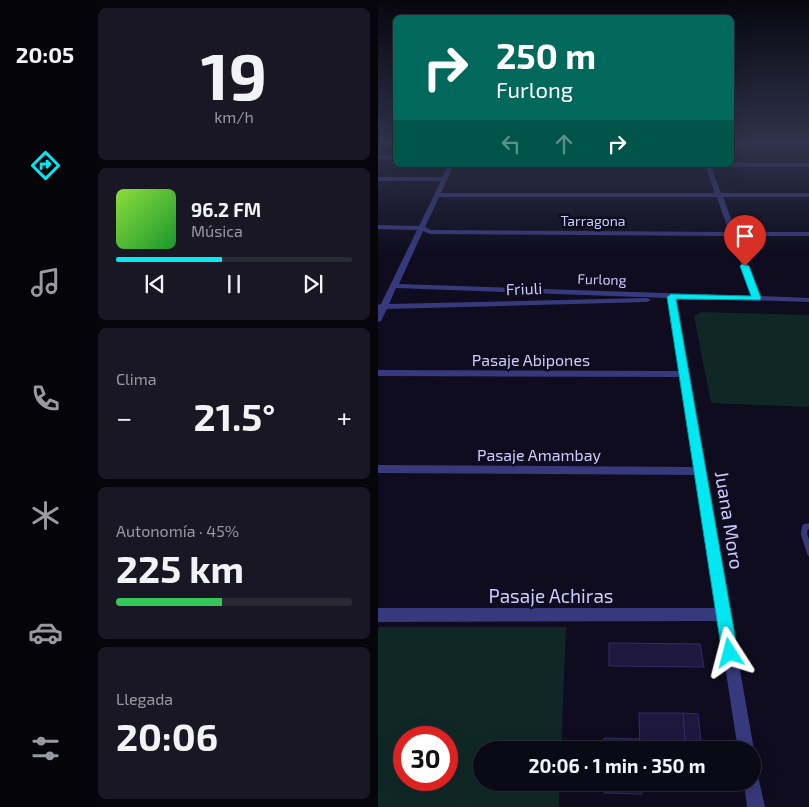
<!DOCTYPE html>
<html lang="es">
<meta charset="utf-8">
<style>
body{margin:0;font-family:"Exo 2",sans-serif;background:#181723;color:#f1f3f6;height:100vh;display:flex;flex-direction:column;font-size:19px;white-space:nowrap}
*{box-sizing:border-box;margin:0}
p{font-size:16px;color:#999aa1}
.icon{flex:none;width:28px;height:28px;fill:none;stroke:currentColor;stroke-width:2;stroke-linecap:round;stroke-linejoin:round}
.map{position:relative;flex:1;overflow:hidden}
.sheet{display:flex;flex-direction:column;gap:8px;padding:8px;background:#06050c;width:288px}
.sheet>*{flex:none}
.guide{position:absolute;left:15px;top:15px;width:341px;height:152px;border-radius:8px;box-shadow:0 5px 20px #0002,0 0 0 1px #2a2a35;background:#00695c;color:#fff;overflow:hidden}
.speed{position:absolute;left:15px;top:726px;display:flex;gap:10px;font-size:25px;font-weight:700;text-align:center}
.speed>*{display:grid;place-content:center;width:65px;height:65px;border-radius:50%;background:#0a0916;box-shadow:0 5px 20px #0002,0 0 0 1px #2a2a35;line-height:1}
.speed .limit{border:8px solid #d22;background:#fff;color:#111}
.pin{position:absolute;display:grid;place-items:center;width:42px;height:42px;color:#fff;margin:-51px -21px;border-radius:50% 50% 50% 0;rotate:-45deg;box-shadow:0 0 5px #0007}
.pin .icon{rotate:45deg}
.me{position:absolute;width:55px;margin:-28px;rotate:351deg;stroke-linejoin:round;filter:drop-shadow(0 0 4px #0008)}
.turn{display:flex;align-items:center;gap:18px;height:105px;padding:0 20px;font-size:22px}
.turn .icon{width:65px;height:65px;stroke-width:2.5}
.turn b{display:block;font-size:35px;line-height:42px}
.lanes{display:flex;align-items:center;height:48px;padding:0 20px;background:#0003;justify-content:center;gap:25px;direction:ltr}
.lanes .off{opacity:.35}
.big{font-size:38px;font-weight:700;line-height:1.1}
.sheet .tile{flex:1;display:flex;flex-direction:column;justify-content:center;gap:8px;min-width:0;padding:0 18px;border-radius:8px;background:#181723}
.sheet .dial{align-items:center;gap:0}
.dial b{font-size:65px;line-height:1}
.song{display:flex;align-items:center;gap:15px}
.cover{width:60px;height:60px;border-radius:8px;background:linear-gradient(135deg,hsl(90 70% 55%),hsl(130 70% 35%))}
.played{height:5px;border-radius:2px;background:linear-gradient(90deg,#02e8f2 45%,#2a2a35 45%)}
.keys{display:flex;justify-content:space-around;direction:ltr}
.heat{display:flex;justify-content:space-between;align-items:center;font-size:28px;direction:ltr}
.charge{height:8px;border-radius:4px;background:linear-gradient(90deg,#34c759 45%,#2a2a35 0)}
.trip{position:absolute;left:95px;top:741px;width:288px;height:50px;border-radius:25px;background:#0a0916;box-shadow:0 5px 20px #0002,0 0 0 1px #2a2a35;font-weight:700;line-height:50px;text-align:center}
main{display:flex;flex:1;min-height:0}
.tabs{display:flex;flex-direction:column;width:90px;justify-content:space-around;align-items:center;background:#040409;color:#999aa1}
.tabs .icon{width:35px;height:35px}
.tabs .current{color:#02e8f2}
.tabs b{font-size:22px;color:#f1f3f6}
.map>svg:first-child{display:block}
</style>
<main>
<nav class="tabs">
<b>20:05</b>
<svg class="icon current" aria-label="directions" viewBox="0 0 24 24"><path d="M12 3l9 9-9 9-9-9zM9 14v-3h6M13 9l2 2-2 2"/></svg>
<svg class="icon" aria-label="music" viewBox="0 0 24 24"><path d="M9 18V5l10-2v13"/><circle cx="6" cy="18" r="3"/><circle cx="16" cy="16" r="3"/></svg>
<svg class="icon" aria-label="phone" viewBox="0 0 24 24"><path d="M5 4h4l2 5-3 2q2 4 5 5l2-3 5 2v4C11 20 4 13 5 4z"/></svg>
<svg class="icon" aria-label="climate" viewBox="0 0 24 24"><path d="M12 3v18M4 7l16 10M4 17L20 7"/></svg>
<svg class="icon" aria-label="car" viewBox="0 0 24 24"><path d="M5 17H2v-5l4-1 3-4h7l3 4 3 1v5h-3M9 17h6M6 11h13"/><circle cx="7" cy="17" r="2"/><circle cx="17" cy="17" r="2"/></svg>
<svg class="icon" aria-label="filters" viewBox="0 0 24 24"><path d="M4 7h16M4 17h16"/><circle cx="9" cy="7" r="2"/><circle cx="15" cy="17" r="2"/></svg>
</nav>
<section class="sheet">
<div class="tile dial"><b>19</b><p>km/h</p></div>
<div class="tile">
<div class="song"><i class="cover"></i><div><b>96.2 FM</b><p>Música</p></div></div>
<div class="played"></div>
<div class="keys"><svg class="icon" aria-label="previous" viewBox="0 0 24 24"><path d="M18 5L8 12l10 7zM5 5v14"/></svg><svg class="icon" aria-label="pause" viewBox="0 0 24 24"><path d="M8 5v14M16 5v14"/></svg><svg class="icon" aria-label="next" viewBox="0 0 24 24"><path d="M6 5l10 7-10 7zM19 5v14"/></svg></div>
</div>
<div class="tile"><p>Clima</p>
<div class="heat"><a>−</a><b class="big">21.5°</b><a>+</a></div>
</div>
<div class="tile"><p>Autonomía · 45%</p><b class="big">225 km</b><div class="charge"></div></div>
<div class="tile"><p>Llegada</p><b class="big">20:06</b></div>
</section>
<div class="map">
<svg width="432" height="807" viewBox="0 0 432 807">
<rect width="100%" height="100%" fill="#0e0c1e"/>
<!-- green -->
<g fill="#0f2826" fill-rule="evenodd">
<path d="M323 312 431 315V407L333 403 316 316Z"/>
<path d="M0 627H188L183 750H104V782L182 783 181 807H0ZM26 738H69V780H26Z"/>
</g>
<!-- building -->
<g fill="#1e183f" stroke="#342b6b">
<path d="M231 643 322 644 326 667 231 666Z"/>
<path d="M261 713H305L308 750H262Z"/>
<path d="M305 713 320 714 324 750H308Z"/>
<path d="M226 738 261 739 262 750H226Z"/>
<path d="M323 743H347L348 750H324Z"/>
<path d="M226 782H263L264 794 226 793Z"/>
<path d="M263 782H311V786L263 785Z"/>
<path d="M328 782H352L353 786H328Z"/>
</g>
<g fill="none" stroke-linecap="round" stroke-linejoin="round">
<!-- service -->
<path stroke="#37397d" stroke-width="6" d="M432 526 427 527 426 534 432 553"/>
<!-- minor -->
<g fill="#37397d" fill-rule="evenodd">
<rect x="0" y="155" width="18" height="4"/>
<path d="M354 163H432V167H333L343 193H432V197H345L358 232H432V236H360L382 296 432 298V302L297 298 376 750 374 756V750H360L340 621 0 622V608H338L317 475 0 473V465L316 467 301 377 0 376V370L301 371 289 298 18 288 11 304 269 298 273 300 269 302 9 309 3 321 0 322V305L3 304 39 230 0 229V225L41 226 63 181H0V177H64L70 165H76L63 193H337L328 167H221L218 165H354ZM61 197H339L351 232 53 230 47 227ZM45 231 52 234 353 236 374 296 21 284Z"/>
<path d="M374 774 380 776 387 807H369L366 782H374Z"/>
</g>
</g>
<!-- sky -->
<linearGradient id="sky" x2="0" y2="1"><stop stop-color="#080710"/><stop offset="0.56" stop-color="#30344c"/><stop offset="1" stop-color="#30344c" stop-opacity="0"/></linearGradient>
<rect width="432" height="256" fill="url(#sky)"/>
<!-- route -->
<path fill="#02e8f2" stroke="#01979d" d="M364 264 371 266 383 298 382 300 298 299 360 653 358 658 352 661 346 658 344 653 289 297 293 294 373 296 362 266Z"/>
<g text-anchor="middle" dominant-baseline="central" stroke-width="5" stroke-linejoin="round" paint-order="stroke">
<!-- far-street labels -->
<g font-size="14" fill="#cdcafe" stroke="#0e0c1e">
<text x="215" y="220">Tarragona</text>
<text transform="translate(224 279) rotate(2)">Furlong</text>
</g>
<!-- street labels -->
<g font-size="16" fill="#cdcafe" stroke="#0e0c1e">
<text transform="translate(146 288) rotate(-2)">Friuli</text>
<text x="153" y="359">Pasaje Abipones</text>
<text x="161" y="454">Pasaje Amambay</text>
</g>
<!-- near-street labels -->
<g font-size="19" fill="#cdcafe" stroke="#0e0c1e">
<text transform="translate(352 520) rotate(81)">Juana Moro</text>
<text x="173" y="595">Pasaje Achiras</text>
</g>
</g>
</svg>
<div class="speed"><div class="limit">30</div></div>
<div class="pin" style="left:367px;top:266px;background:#d93025"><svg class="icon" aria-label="arrive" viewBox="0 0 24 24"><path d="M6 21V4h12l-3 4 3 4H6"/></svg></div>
<svg class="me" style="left:352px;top:653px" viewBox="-20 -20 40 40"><path d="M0-17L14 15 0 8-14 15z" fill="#02e8f2" stroke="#fff" stroke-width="4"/></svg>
<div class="trip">20:06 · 1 min · 350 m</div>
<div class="guide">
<div class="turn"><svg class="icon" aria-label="right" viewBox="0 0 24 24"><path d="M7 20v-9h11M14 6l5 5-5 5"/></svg><div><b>250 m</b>Furlong</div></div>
<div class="lanes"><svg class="icon off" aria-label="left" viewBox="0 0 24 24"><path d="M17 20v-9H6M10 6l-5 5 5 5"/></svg><svg class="icon off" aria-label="ahead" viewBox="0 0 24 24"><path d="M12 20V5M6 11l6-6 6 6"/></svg><svg class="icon" aria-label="right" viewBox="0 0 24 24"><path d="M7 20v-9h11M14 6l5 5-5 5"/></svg></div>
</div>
</div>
</main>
